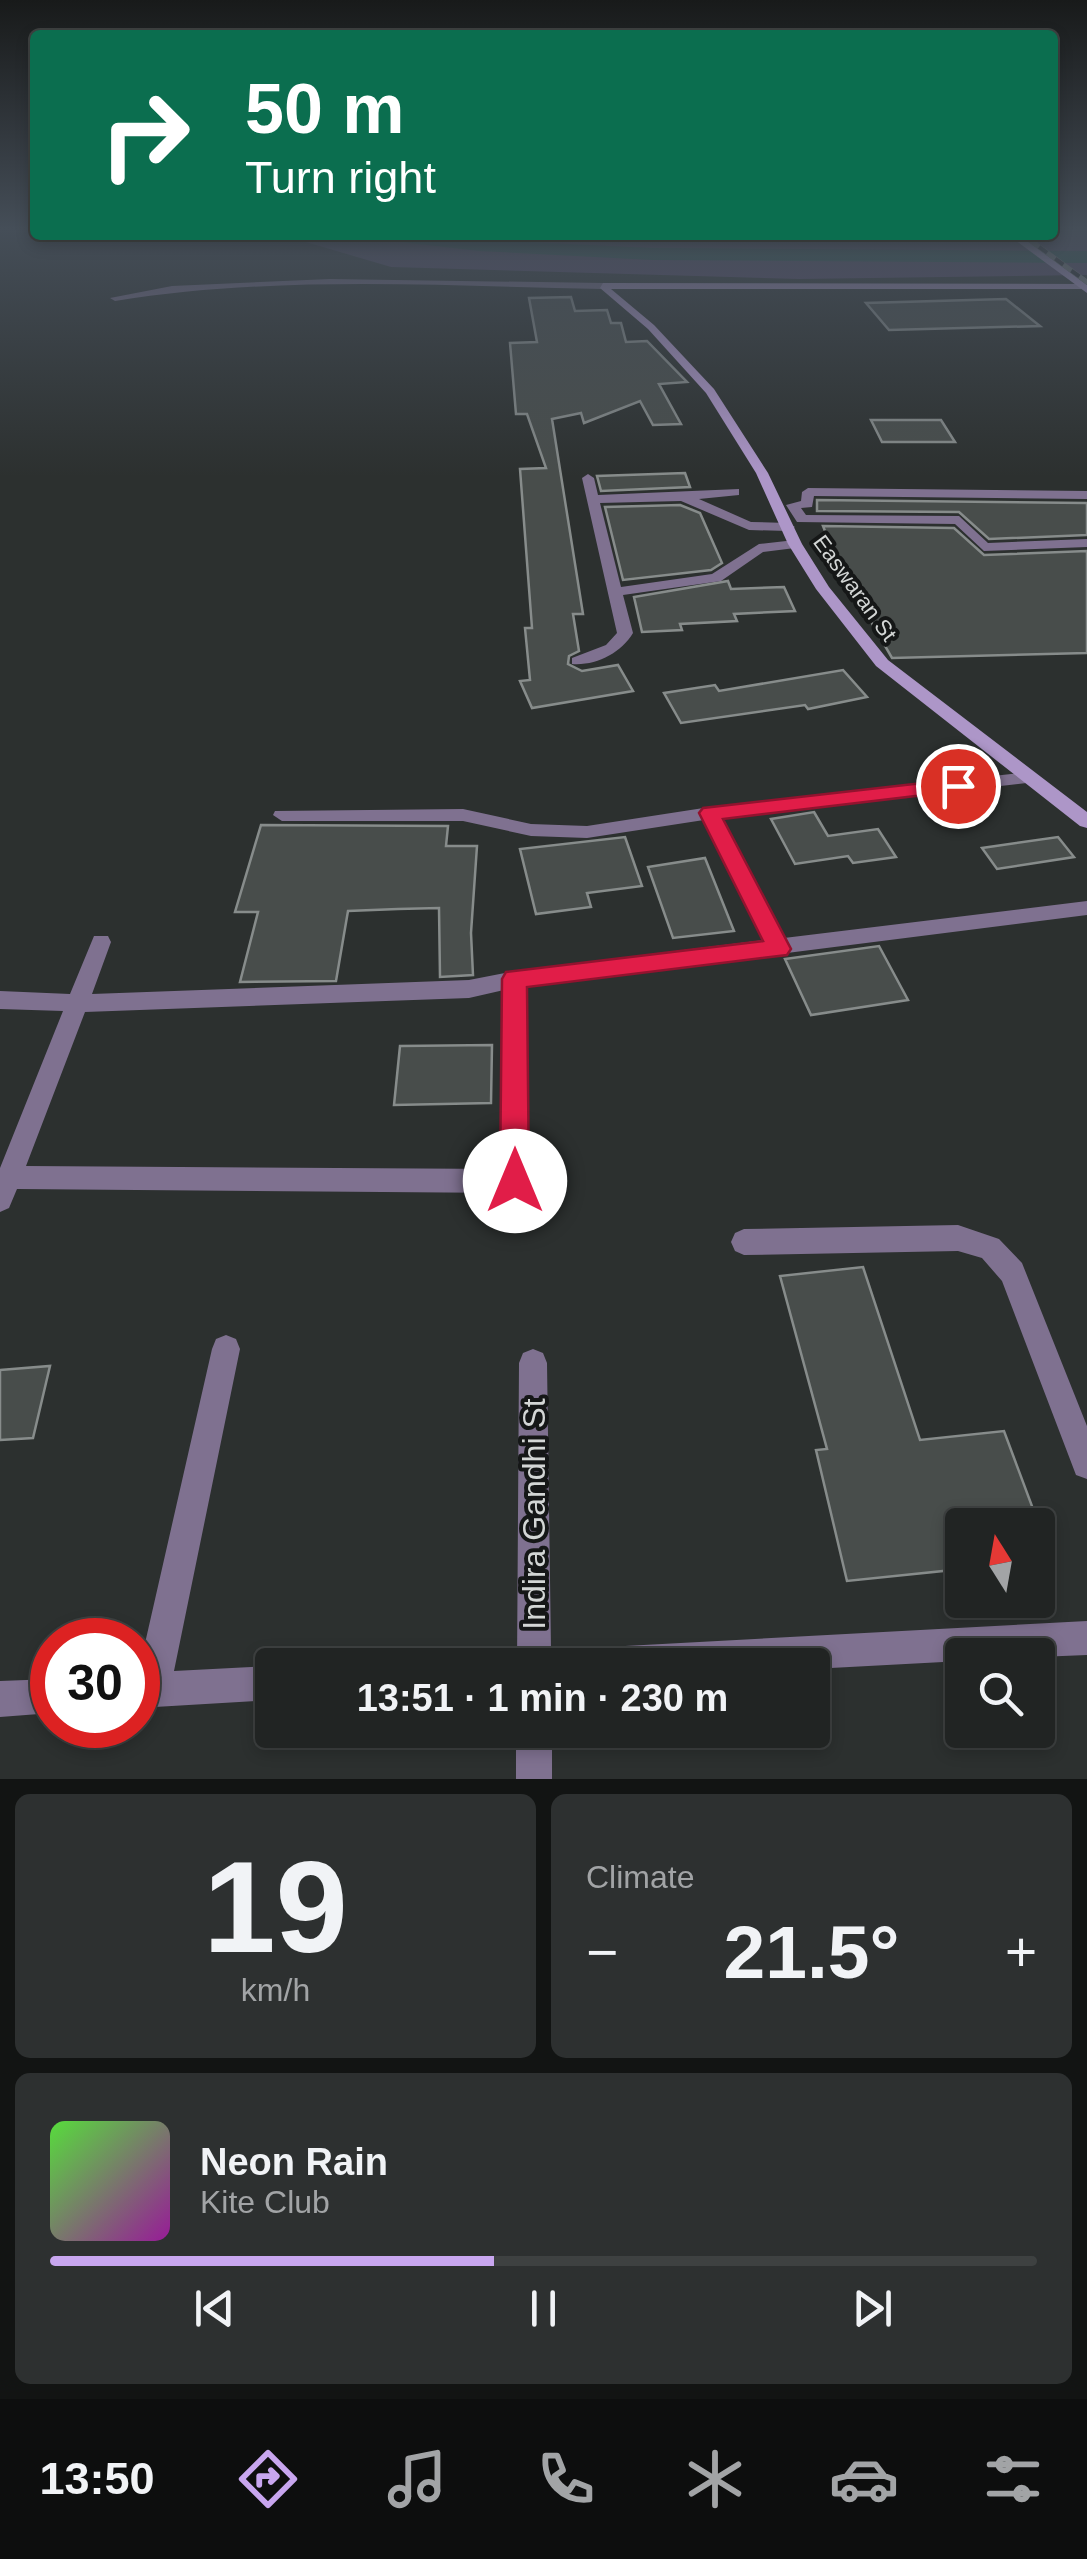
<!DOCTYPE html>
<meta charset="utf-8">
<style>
body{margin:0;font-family:Arial,sans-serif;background:#2d3030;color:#f1f3f6;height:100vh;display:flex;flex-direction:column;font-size:38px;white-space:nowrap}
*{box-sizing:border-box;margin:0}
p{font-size:32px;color:#a2a4a6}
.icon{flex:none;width:55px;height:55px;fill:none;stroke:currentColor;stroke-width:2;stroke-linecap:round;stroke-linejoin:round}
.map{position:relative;height:1779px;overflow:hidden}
.sheet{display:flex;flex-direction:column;gap:15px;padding:15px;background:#121413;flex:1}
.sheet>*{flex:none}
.top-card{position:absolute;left:30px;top:30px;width:1028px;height:210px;border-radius:10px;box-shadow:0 5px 15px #0003,0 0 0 2px #3e4141;background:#0b6e4f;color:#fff;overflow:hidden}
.needle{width:65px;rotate:349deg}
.fabs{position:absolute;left:945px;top:1508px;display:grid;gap:20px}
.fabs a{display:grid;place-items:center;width:110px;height:110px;border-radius:10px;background:#212423;box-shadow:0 5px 15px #0003,0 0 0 2px #3e4141;font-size:50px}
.speed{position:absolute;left:30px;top:1618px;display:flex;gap:20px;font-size:50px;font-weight:700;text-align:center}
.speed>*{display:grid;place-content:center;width:130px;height:130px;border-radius:50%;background:#212423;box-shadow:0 5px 15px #0003,0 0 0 2px #3e4141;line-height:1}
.speed .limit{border:15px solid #d22;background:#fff;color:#111}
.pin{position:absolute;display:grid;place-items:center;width:85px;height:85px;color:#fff;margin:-42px;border:5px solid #fff;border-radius:50%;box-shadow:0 2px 10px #0007}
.me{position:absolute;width:110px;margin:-55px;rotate:0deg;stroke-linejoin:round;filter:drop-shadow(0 0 8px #0008)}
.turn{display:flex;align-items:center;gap:35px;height:210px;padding:0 50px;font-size:45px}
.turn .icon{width:130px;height:130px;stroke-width:2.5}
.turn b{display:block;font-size:70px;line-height:85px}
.big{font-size:75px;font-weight:700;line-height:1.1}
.sheet .card{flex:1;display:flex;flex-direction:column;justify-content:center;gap:15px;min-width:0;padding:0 35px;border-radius:15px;background:#2d3030}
.sheet .dial{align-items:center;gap:0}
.dial b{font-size:130px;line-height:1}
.song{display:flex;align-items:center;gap:30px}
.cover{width:120px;height:120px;border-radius:15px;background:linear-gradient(135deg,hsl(110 70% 55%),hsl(300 70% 35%))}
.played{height:10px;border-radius:5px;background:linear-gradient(90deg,#c8a6ef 45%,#3e4141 45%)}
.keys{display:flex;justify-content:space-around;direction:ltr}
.heat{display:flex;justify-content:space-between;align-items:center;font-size:55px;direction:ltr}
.sheet .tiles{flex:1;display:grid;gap:15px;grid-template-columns:1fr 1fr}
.card:last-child{grid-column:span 2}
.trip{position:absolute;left:255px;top:1648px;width:575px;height:100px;border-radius:10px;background:#212423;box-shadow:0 5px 15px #0003,0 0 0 2px #3e4141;font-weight:700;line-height:100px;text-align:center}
.menu{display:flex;height:160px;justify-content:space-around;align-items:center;background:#0d0e0e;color:#a2a4a6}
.menu .icon{width:70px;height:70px}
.menu .on{color:#c8a6ef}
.menu b{font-size:45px;color:#f1f3f6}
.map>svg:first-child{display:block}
</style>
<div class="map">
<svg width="1087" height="1779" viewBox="0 0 1087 1779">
<rect width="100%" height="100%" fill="#2c302f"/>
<!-- green -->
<path fill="#5e4b74" d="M1053 228H1087V275L799 279 391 267 282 235H1052Z"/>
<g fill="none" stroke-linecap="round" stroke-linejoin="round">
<!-- river -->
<path fill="#1e5d52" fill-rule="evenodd" d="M382 235 652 248 1087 251V263L652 260 479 251 392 241Z"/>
</g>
<!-- building -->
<g fill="#484d4b" stroke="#878c8b" stroke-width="2.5">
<path d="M571 297 575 311 607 310 611 323H621L626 342 647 341 687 382 659 384 681 424 653 425 640 401 584 423 581 413 552 419 583 614H573L579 651 569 656 568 664 582 671 618 665 633 691 532 708 520 681 530 680 525 628H532L520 469 546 468 527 414H516L510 343 537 342 529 298Z"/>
<path d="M1006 299 1040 326 889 330 866 303Z"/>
<path d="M871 420H941L955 442H882Z"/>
<path d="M685 473 690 487 601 491 597 476Z"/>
<path d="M817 500 1087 503V535L989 539 959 512 817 511Z"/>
<path d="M680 505 700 513 722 563 711 570 623 580 605 507Z"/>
<path d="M823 526 954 528 984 555 1087 551V653L892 658 840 568Z"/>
<path d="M728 581 731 589 784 587 795 611 734 614 737 621 680 624 682 630 642 632 634 597Z"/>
<path d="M843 670 867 697 808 709 805 705 681 723 664 693 715 685 719 691Z"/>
<path d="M814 812 828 836 878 829 896 857 853 863 848 856 795 864 771 819Z"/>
<path d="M261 825 448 826 446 846H477L471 933 473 975 440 977 439 908 398 909 348 911 336 981 240 982 258 912H235Z"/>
<path d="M625 837 642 886 587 893 591 907 536 914 520 849Z"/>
<path d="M1058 837 1074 857 997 869 982 848Z"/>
<path d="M705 858 734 931 673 938 648 867Z"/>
<path d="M879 946 908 1000 811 1015 785 959Z"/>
<path d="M492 1045 491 1103 394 1105 400 1046Z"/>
<path d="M863 1267 920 1440 1004 1431 1039 1525H962V1569L847 1581 816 1450 827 1449 780 1276Z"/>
<path d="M50 1366 33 1438 0 1440V1370Z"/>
</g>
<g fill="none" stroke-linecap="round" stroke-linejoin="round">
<!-- street -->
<g fill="#7f7190" fill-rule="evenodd">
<path d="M330 279 603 283 607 286 603 289C441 286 276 275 115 301L110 298 172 286Z"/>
<path d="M588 474 594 478 598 495 739 489V495L699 499 751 522 788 523 795 527 788 531 749 530 681 501 600 503 621 587 712 574 759 544 795 540 802 544 795 548 763 552 721 581 623 595 633 633C621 653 596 666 572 664V658L606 645 617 633 582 478Z"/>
<path d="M808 488 1087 491V499L814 496 812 507 801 508 806 515 959 516 988 543 1087 539V547L984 551 955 524 797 522 786 505 801 501 802 492Z"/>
<path d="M1029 772 1038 778 1035 782 722 818 784 938 1087 901V915L787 953 779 957 773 955 526 986 528 1181 524 1189 515 1193 17 1189 9 1208 0 1212V1168L63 1011 0 1009V991L70 994 94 936H108L111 942 92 994 469 980 515 971 764 940 704 820 587 838 531 836 463 821H282L273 815 275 811 463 809 531 824 587 826 710 807ZM504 990 502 1169 26 1166 85 1012 469 998Z"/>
<path d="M958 1225 999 1239 1022 1263 1087 1426V1479L1076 1475 1002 1281 982 1258 958 1251 744 1255 735 1251 731 1242 735 1233 744 1229Z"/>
<path d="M226 1335 236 1339 240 1349 174 1671 272 1666V1700L138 1708V1674L212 1349 216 1339Z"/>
<path d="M533 1349 543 1353 547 1363 551 1650 1087 1621V1655L1038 1657 962 1655V1661L812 1669V1665H517L519 1363 523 1353Z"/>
<path d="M52 1679V1713L0 1717V1681Z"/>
<rect x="516" y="1730" width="36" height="49"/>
</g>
<!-- secondary -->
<path fill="#ad96c8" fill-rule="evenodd" d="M603 283 1084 284 1081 289H611L654 325 714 389 768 473 802 544 829 587 888 660 1087 812V828L1080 826 876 666 816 589 788 544 756 473 706 393 648 329 600 288Z"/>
<!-- primary -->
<path fill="#d0b3f3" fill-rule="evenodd" d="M1008 235H1019L1087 285V293Z"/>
<!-- rail casing -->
<g stroke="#8f9291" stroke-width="5">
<path id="rail" d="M1023 235 1087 282"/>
</g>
<!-- rail -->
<use href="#rail" stroke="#151717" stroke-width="4" stroke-dasharray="10" stroke-linecap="butt"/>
</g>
<!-- sky -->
<linearGradient id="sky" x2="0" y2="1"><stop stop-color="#181a1a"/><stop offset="0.48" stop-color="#454e58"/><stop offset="1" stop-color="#454e58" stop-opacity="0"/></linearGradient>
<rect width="1087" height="477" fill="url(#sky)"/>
<!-- route -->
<path fill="#e11d48" stroke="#92132f" stroke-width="2.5" d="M958 779 966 781 969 786 966 790 723 819 791 949 787 955 527 987 529 1181 525 1190 515 1194 505 1190 500 1181 502 979 506 972 763 941 699 813 703 808Z"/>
<g text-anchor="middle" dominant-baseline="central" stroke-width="8" stroke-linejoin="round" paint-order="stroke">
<!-- far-street labels -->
<g font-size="22" fill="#d3d6d5" stroke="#151717">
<text transform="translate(855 588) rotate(54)">Easwaran St</text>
</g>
<!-- near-street labels -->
<g font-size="32" fill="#d3d6d5" stroke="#151717">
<text transform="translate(534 1514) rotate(-90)">Indira Gandhi St</text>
</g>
</g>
</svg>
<div class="fabs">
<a><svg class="needle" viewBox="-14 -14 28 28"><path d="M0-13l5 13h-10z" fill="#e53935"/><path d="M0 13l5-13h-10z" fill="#a2a4a6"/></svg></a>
<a><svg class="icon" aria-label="search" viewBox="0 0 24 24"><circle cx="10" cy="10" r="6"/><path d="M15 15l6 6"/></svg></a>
</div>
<div class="speed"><div class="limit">30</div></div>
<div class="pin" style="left:958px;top:786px;background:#d93025"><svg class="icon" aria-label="arrive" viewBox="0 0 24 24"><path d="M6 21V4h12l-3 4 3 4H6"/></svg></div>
<svg class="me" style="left:515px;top:1181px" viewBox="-20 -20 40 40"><circle r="19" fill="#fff"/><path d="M0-13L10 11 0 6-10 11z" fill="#e11d48"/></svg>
<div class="trip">13:51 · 1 min · 230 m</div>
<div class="top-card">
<div class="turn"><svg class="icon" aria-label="right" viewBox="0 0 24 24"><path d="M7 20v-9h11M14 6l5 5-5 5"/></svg><div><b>50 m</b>Turn right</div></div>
</div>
</div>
<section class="sheet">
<div class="tiles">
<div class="card dial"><b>19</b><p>km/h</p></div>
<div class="card"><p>Climate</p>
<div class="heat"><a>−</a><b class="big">21.5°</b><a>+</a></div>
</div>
<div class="card">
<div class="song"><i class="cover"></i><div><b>Neon Rain</b><p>Kite Club</p></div></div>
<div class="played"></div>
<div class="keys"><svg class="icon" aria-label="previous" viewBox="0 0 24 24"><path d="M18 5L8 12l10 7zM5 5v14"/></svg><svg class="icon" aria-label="pause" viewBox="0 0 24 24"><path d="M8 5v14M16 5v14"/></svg><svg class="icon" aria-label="next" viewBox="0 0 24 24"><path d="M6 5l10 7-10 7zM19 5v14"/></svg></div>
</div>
</div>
</section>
<nav class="menu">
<b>13:50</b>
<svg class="icon on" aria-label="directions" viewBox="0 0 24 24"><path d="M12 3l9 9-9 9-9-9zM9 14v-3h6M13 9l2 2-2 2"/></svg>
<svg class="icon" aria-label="music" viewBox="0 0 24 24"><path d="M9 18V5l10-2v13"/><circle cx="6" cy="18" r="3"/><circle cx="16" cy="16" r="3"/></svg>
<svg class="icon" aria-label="phone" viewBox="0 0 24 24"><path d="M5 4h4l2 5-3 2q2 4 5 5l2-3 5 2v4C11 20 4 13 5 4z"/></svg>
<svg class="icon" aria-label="climate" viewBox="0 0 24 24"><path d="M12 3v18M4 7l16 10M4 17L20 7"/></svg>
<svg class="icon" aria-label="car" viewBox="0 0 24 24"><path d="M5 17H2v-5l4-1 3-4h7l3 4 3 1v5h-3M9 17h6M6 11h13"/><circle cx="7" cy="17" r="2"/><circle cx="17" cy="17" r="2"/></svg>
<svg class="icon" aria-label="filters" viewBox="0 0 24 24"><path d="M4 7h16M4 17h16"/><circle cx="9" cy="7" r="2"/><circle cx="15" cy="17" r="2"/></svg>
</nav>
